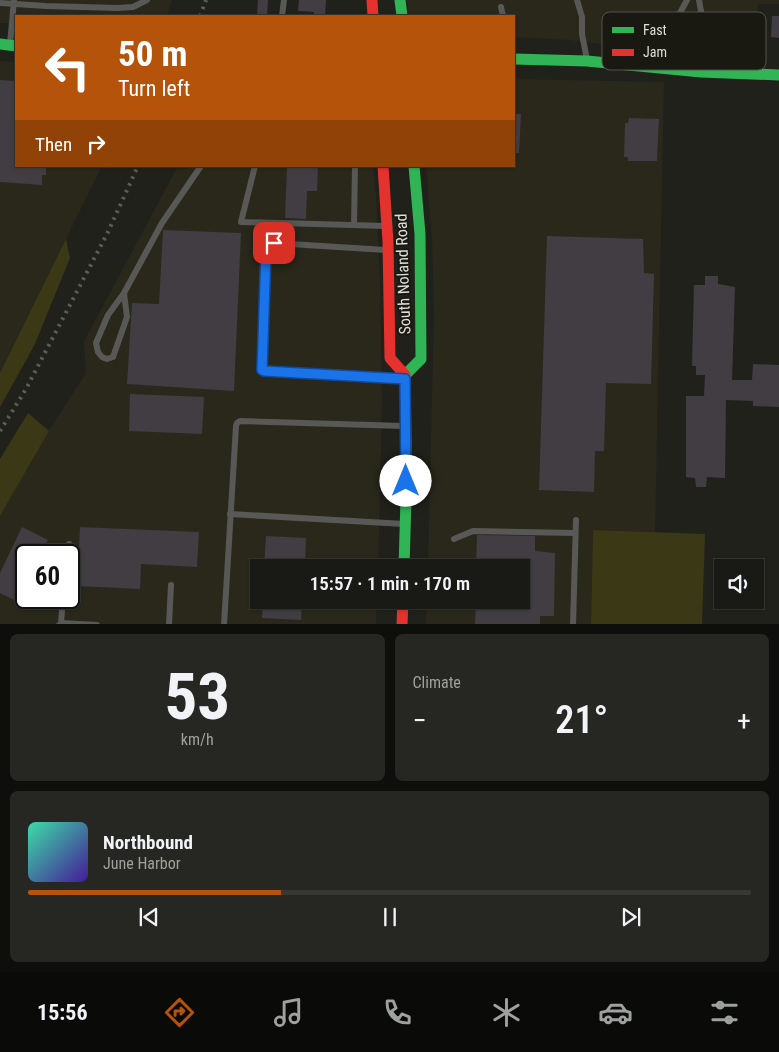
<!DOCTYPE html>
<meta charset="utf-8">
<style>
body{margin:0;font-family:"Roboto Condensed",sans-serif;background:#262622;color:#f1f3f6;height:100vh;display:flex;flex-direction:column;font-size:19px;white-space:nowrap}
*{box-sizing:border-box;margin:0}
p{font-size:16px;color:#9fa0a0}
.icon{flex:none;width:28px;height:28px;fill:none;stroke:currentColor;stroke-width:2;stroke-linecap:round;stroke-linejoin:round}
.map{position:relative;height:624px;overflow:hidden}
.side{display:flex;flex-direction:column;gap:10px;padding:10px;background:#0e0e0c;flex:1}
.side>*{flex:none}
.banner{position:absolute;left:15px;top:15px;width:500px;height:152px;border-radius:0px;box-shadow:0 1px 4px #0004,0 0 0 1px #373834;background:#b45309;color:#fff;overflow:hidden}
.tools{position:absolute;left:714px;top:559px;display:grid;gap:10px}
.tools a{display:grid;place-items:center;width:50px;height:50px;border-radius:0px;background:#191915;box-shadow:0 1px 4px #0004,0 0 0 1px #373834;font-size:25px}
.speed{position:absolute;left:15px;top:544px;display:flex;gap:10px;font-size:25px;font-weight:700;text-align:center}
.speed>*{display:grid;place-content:center;width:65px;height:65px;border-radius:50%;background:#191915;box-shadow:0 1px 4px #0004,0 0 0 1px #373834;line-height:1}
.speed .limit{border:2px solid #111;border-radius:8px;background:#fff;color:#111}
.pin{position:absolute;display:grid;place-items:center;width:42px;height:42px;color:#fff;margin:-21px;border-radius:10px;box-shadow:0 2px 8px #0006}
.me{position:absolute;width:55px;margin:-28px;rotate:0deg;stroke-linejoin:round;filter:drop-shadow(0 0 4px #0008)}
.turn{display:flex;align-items:center;gap:18px;height:105px;padding:0 20px;font-size:22px}
.turn .icon{width:65px;height:65px;stroke-width:2.5}
.turn b{display:block;font-size:35px;line-height:42px}
.then{display:flex;align-items:center;height:48px;padding:0 20px;background:#0003;gap:10px;font-size:19px}
.big{font-size:38px;font-weight:600;line-height:1.1}
.side .card{flex:1;display:flex;flex-direction:column;justify-content:center;gap:8px;min-width:0;padding:0 18px;border-radius:8px;background:#262622}
.side .dial{align-items:center;gap:0}
.dial b{font-size:65px;line-height:1}
.song{display:flex;align-items:center;gap:15px}
.cover{width:60px;height:60px;border-radius:8px;background:linear-gradient(135deg,hsl(160 70% 55%),hsl(260 70% 35%))}
.played{height:5px;border-radius:2px;background:linear-gradient(90deg,#b45309 35%,#373834 35%)}
.keys{display:flex;justify-content:space-around;direction:ltr}
.heat{display:flex;justify-content:space-between;align-items:center;font-size:28px;direction:ltr}
.side .tiles{flex:1;display:grid;gap:10px;grid-template-columns:1fr 1fr}
.card:last-child{grid-column:span 2}
.trip{position:absolute;left:250px;top:559px;width:280px;height:50px;border-radius:0px;background:#191915;box-shadow:0 1px 4px #0004,0 0 0 1px #373834;font-weight:600;line-height:50px;text-align:center}
.dock{display:flex;height:80px;justify-content:space-around;align-items:center;background:#0a0a08;color:#9fa0a0}
.dock .icon{width:35px;height:35px}
.dock .active{color:#b45309}
.dock b{font-size:22px;color:#f1f3f6}
.map>svg:first-child{display:block}
</style>
<div class="map">
<svg width="779" height="625" viewBox="0 0 779 625">
<rect width="100%" height="100%" fill="#21211c"/>
<!-- built -->
<g fill="#29281b" fill-rule="evenodd">
<path d="M0 0H172L167 16H16V24L0 23Z"/>
<path d="M407 0H779V4H758L757 62 568 40 514 37V16H408Z"/>
<path d="M0 61 16 62V166H102L0 373Z"/>
<path d="M514 79 664 82 655 532 593 530 591 624H426L427 600H521V568L428 567 434 315 432 240 426 166H514Z"/>
<path d="M178 166H373L376 195 380 279 382 405 378 567 259 568V600H377L376 624 0 625V516L49 431 86 373 84 341ZM26 555H69V598H26Z"/>
</g>
<!-- green -->
<g fill="#3b3816">
<path d="M66 239 70 258 34 346 0 407V373Z"/>
<path d="M28 413 49 431 0 516V459Z"/>
<path d="M593 530 705 534 702 624H591Z"/>
</g>
<!-- building -->
<g fill="#413d42">
<path d="M258 0H268L267 16H257Z"/>
<path d="M299 0H326L325 16H314V12L298 11Z"/>
<path d="M772 16H779V38L771 37Z"/>
<path d="M0 80 16 81V166H46V175H42V185L0 182Z"/>
<path d="M514 114H521L519 153H514Z"/>
<path d="M629 118 659 119 657 161H628V157H624L625 123H628Z"/>
<path d="M287 166H318L317 191H307L306 219 285 218Z"/>
<path d="M163 230 241 233 234 391 127 384 132 303 159 304Z"/>
<path d="M547 236 643 239 644 273 654 274 651 384 606 383 604 451H595L594 492 539 490Z"/>
<path d="M705 276H718V284L735 287 732 380H752L753 364 779 365V407L753 406V401L726 400 725 478 707 477 706 487H696L695 478 686 477V396H704L705 375H696V366H692L694 285H705Z"/>
<path d="M130 394 204 397 202 434 129 431Z"/>
<path d="M22 527 48 540 40 555H26V584L18 602 0 593V573Z"/>
<path d="M80 527 199 532 197 567 141 564 140 589 77 586Z"/>
<path d="M477 535 535 536V551L555 553 554 616H540V625H475L476 600H521V568H476Z"/>
<path d="M266 536 306 538 305 565H311V568H264Z"/>
<path d="M263 600H302L301 620 262 618Z"/>
</g>
<g fill="none" stroke-linecap="round" stroke-linejoin="round">
<!-- lane -->
<g stroke="#585856" stroke-width="6">
<path d="M577 0 582 17V34L587 60"/>
<path d="M699 0 703 22 701 71"/>
<path d="M0 3 46 6 118 8 133 7 147 0"/>
<path d="M501 7 503 16"/>
<path d="M282 16 284 0"/>
<path d="M10 44 14 0"/>
<path d="M647 65 668 35 687 0"/>
<path d="M255 166 241 222 386 226"/>
<path d="M354 225 355 166"/>
<path d="M386 250 274 243 269 245 266 251 262 367V370L264 371 404 379"/>
<path d="M124 293 127 317 113 357 107 359 102 357 98 352 96 343 108 315 124 293 162 223 201 166"/>
<path d="M230 514 404 524"/>
<path d="M454 539 473 531 575 533"/>
<path d="M68 555 69 544"/>
<path d="M61 623 63 598"/>
<path d="M59 625 61 623 97 625"/>
<path d="M169 625 171 585"/>
<path d="M224 625 236 426 237 423 240 421 404 426"/>
<path d="M573 625 576 520"/>
</g>
<!-- fast -->
<g stroke="#30b455" stroke-width="11">
<path d="M400 0 402 16"/>
<path d="M0 44 16 46"/>
<path d="M514 59 587 61 701 72 779 75"/>
<path d="M405 375 421 359 420 234 414 166"/>
<path d="M404 568 406 499V440"/>
</g>
<!-- jam -->
<g stroke="#e5322d" stroke-width="11">
<path d="M372 0 373 16"/>
<path d="M383 166 388 242 390 358 405 375 406 440"/>
<path d="M402 625 403 600"/>
</g>
<!-- rail -->
<g stroke="#5c5c58" stroke-width="4" stroke-dasharray="2.5 5" stroke-linecap="butt">
<path d="M200 16 206 0"/>
<path d="M0 431 26 389 108 232 138 166"/>
</g>
</g>
<g fill="none" stroke-linecap="round" stroke-linejoin="round">
<!-- route casing -->
<g stroke="#114b97" stroke-width="12">
<path id="route" d="M274 243 269 245 266 251 262 370 264 371 405 379 406 481"/>
</g>
<!-- route -->
<use href="#route" stroke="#1a73e8" stroke-width="9"/>
</g>
<g text-anchor="middle" dominant-baseline="central" stroke-width="4" stroke-linejoin="round" paint-order="stroke">
<!-- street labels -->
<g font-size="16" fill="#dfdfd9" stroke="#1a1911">
<text transform="translate(403 274) rotate(-92)">South Noland Road</text>
</g>
</g>
<!-- legend -->
<rect x="602" y="12" width="164" height="58" rx="8" fill="#1a1911" stroke="#55544d" stroke-width="1"/>
<rect x="612" y="27" width="22" height="6" fill="#30b455"/>
<rect x="612" y="49" width="22" height="7" fill="#e5322d"/>
<g font-size="14" fill="#dfdfd9">
<text x="643" y="35">Fast</text>
<text x="643" y="57">Jam</text>
</g>
</svg>
<div class="tools">
<a><svg class="icon" aria-label="sound" viewBox="0 0 24 24"><path d="M4 9h4l5-4v14l-5-4H4zM17 9q2 3 0 6"/></svg></a>
</div>
<div class="speed"><div class="limit">60</div></div>
<div class="pin" style="left:274px;top:243px;background:#d93025"><svg class="icon" aria-label="arrive" viewBox="0 0 24 24"><path d="M6 21V4h12l-3 4 3 4H6"/></svg></div>
<svg class="me" style="left:406px;top:481px" viewBox="-20 -20 40 40"><circle r="19" fill="#fff"/><path d="M0-13L10 11 0 6-10 11z" fill="#1a73e8"/></svg>
<div class="trip">15:57 · 1 min · 170 m</div>
<div class="banner">
<div class="turn"><svg class="icon" aria-label="left" viewBox="0 0 24 24"><path d="M17 20v-9H6M10 6l-5 5 5 5"/></svg><div><b>50 m</b>Turn left</div></div>
<div class="then">Then<svg class="icon" aria-label="right" viewBox="0 0 24 24"><path d="M7 20v-9h11M14 6l5 5-5 5"/></svg></div>
</div>
</div>
<section class="side">
<div class="tiles">
<div class="card dial"><b>53</b><p>km/h</p></div>
<div class="card"><p>Climate</p>
<div class="heat"><a>−</a><b class="big">21°</b><a>+</a></div>
</div>
<div class="card">
<div class="song"><i class="cover"></i><div><b>Northbound</b><p>June Harbor</p></div></div>
<div class="played"></div>
<div class="keys"><svg class="icon" aria-label="previous" viewBox="0 0 24 24"><path d="M18 5L8 12l10 7zM5 5v14"/></svg><svg class="icon" aria-label="pause" viewBox="0 0 24 24"><path d="M8 5v14M16 5v14"/></svg><svg class="icon" aria-label="next" viewBox="0 0 24 24"><path d="M6 5l10 7-10 7zM19 5v14"/></svg></div>
</div>
</div>
</section>
<nav class="dock">
<b>15:56</b>
<svg class="icon active" aria-label="directions" viewBox="0 0 24 24"><path d="M12 3l9 9-9 9-9-9zM9 14v-3h6M13 9l2 2-2 2"/></svg>
<svg class="icon" aria-label="music" viewBox="0 0 24 24"><path d="M9 18V5l10-2v13"/><circle cx="6" cy="18" r="3"/><circle cx="16" cy="16" r="3"/></svg>
<svg class="icon" aria-label="phone" viewBox="0 0 24 24"><path d="M5 4h4l2 5-3 2q2 4 5 5l2-3 5 2v4C11 20 4 13 5 4z"/></svg>
<svg class="icon" aria-label="climate" viewBox="0 0 24 24"><path d="M12 3v18M4 7l16 10M4 17L20 7"/></svg>
<svg class="icon" aria-label="car" viewBox="0 0 24 24"><path d="M5 17H2v-5l4-1 3-4h7l3 4 3 1v5h-3M9 17h6M6 11h13"/><circle cx="7" cy="17" r="2"/><circle cx="17" cy="17" r="2"/></svg>
<svg class="icon" aria-label="filters" viewBox="0 0 24 24"><path d="M4 7h16M4 17h16"/><circle cx="9" cy="7" r="2"/><circle cx="15" cy="17" r="2"/></svg>
</nav>
